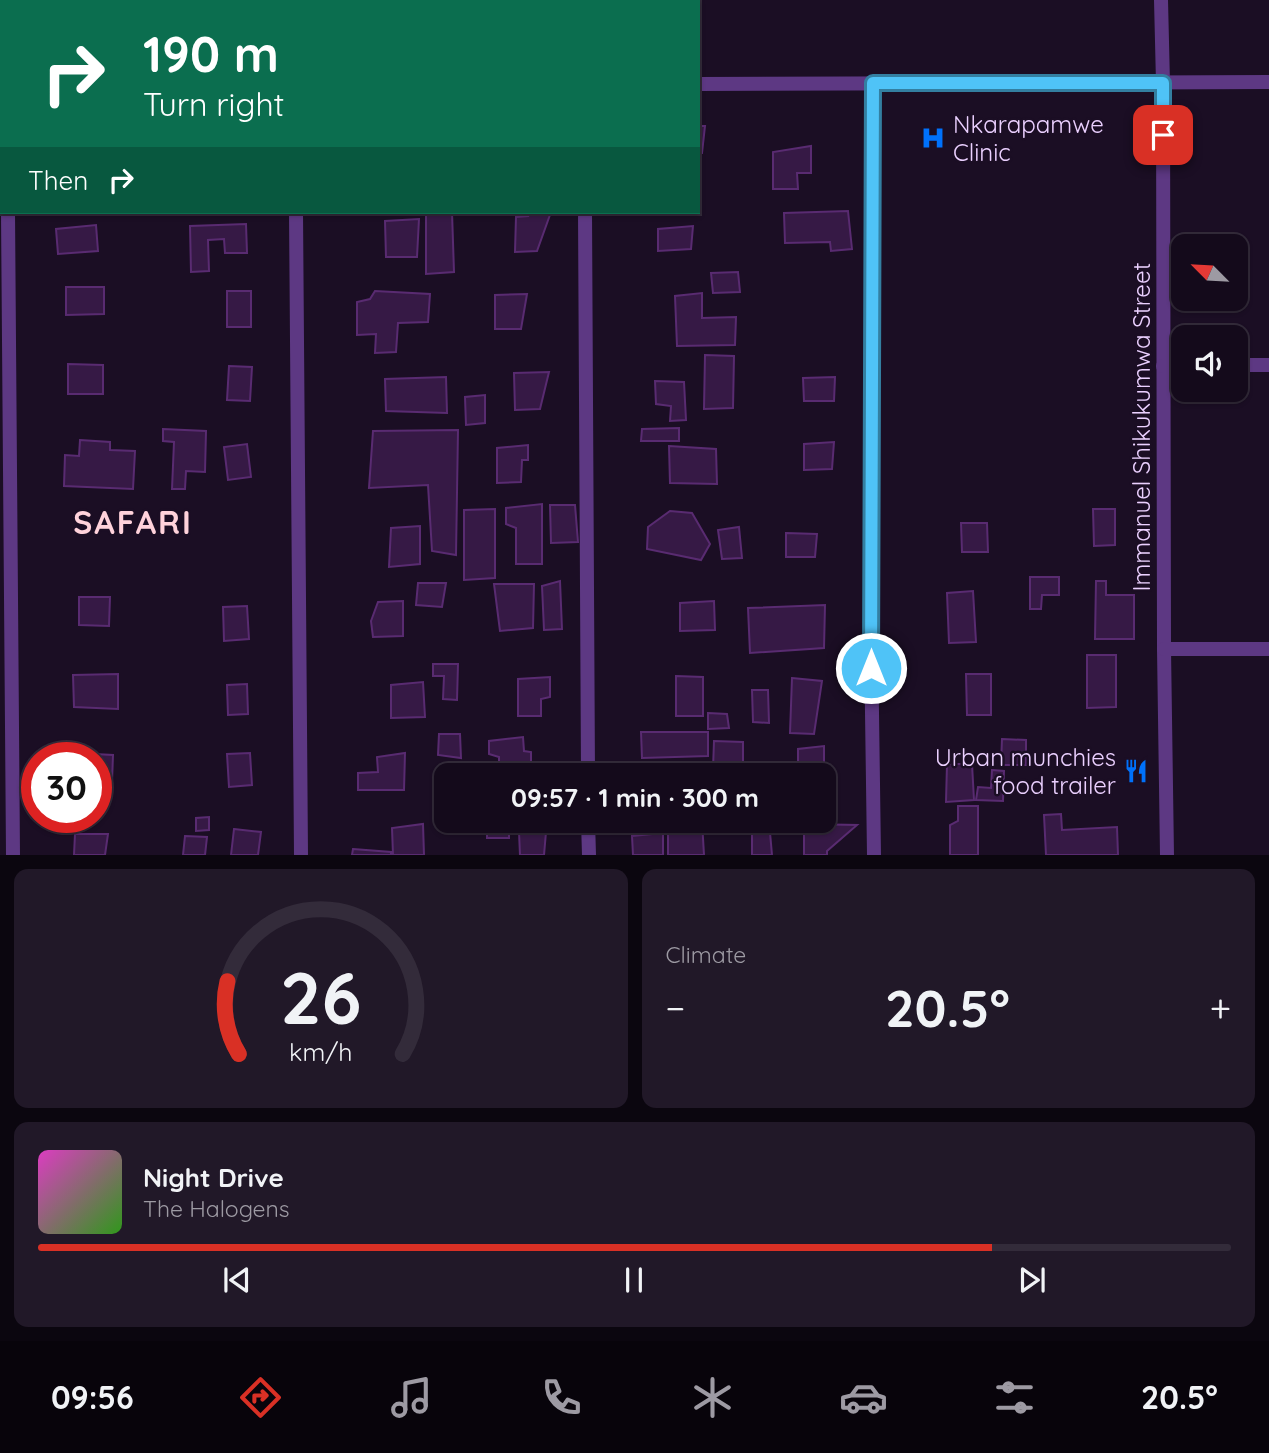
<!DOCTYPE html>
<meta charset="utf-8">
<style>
body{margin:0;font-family:Quicksand,sans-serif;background:#211828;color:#f1f3f6;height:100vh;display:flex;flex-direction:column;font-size:26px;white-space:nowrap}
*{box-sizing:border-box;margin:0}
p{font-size:23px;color:#9d9aa3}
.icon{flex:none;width:38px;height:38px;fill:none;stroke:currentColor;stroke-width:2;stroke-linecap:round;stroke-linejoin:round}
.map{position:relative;height:855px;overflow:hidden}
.details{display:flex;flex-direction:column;gap:14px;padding:14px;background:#0b060f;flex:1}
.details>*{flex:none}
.banner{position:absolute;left:0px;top:0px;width:700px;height:214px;box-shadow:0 2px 5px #0004,0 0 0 2px #332b3a;background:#0b6e4f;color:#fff;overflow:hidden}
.needle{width:46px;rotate:294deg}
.tools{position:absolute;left:1171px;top:234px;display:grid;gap:14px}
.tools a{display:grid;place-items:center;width:77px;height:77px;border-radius:14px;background:#140a1b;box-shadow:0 2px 5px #0004,0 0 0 2px #332b3a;font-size:35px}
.speed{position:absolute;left:21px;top:742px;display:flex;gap:14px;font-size:35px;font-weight:700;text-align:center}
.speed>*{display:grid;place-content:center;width:91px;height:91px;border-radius:50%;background:#140a1b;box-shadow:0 2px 5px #0004,0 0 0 2px #332b3a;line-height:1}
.speed .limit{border:10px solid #d22;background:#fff;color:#111}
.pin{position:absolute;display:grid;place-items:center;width:60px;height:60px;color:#fff;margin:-30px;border-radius:14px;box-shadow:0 4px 10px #0006}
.me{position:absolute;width:77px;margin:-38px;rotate:0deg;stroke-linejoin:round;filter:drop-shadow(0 0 5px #0008)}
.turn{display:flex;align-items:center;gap:24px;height:147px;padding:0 28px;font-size:32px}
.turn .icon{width:91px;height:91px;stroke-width:2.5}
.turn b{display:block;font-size:49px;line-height:60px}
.then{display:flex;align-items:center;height:66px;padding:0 28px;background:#0003;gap:14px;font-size:26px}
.big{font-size:52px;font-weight:700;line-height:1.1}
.details .widget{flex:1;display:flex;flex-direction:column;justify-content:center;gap:10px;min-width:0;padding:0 24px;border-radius:14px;background:#211828}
.details .dial{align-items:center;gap:0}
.dial svg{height:182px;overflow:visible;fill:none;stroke:#332b3a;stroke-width:7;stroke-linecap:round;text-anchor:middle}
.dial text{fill:#f1f3f6;stroke:none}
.song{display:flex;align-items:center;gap:21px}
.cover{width:84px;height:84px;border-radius:10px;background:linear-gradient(135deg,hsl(310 70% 55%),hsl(110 70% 35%))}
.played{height:7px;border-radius:4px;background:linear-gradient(90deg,#d93025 80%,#332b3a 80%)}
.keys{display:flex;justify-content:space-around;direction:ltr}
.heat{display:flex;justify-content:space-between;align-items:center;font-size:38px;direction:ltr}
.details .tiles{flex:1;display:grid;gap:14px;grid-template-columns:1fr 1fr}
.widget:last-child{grid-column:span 2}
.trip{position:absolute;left:434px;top:763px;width:402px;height:70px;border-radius:14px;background:#140a1b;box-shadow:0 2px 5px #0004,0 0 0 2px #332b3a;font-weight:700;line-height:70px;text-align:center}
.tabs{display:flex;height:112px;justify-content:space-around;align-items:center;background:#08040b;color:#9d9aa3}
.tabs .icon{width:49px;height:49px}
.tabs .selected{color:#d93025}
.tabs b{font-size:32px;color:#f1f3f6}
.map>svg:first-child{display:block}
</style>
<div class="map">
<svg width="1269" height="855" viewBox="0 0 1269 855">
<rect width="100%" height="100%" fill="#1b0e24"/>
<!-- building -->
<g fill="#361945" stroke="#592b71" stroke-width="2">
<path d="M0 0H35L2 2 0 27Z"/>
<rect x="38" y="0" width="30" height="2"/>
<rect x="335" y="0" width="32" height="2"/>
<rect x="590" y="0" width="56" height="2"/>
<path d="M698 126H705L702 153H698Z"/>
<path d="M811 146V173H797L798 189H773V152Z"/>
<path d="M848 211 852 249 831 251 830 242 785 243 784 213Z"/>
<path d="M452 212 454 272 426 274V215Z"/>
<path d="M527 212H551L537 251 515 252 516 217 528 216Z"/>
<path d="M419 219 417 257H386L385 221Z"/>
<path d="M246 224 247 253H225L224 239 208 240 209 271 191 272 190 226Z"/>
<path d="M96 225 98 251 58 254 56 229Z"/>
<path d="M693 226 691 249 658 251V229Z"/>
<path d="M738 272 740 292 713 293 711 273Z"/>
<path d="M66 287H104V314L66 315Z"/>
<rect x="227" y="291" width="24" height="36"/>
<path d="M375 291 430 294 428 322 398 323 396 352 375 353 376 334 357 335V302L370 299Z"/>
<path d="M702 293V318L736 317 735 345 677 346 675 296Z"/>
<path d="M527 294 521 329H495V295Z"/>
<path d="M705 355 734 356 733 408 704 409Z"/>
<path d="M68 364 103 365V394H68Z"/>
<path d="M229 366 252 367 250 401 227 400Z"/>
<path d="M549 372 540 409 515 410 514 373Z"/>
<path d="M446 377 447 413 386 411 385 379Z"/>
<path d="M835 377 834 401H804L803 378Z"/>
<path d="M655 381 684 382 686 420 670 421 671 406 656 404Z"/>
<path d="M485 395V423L466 425 465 397Z"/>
<path d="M679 428V441H641L642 429Z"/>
<path d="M163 429 206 431 205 472 186 471 185 489H172L174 442 163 441Z"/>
<path d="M458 430 456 555 432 551 428 485 369 488 373 431Z"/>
<path d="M80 440 110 442V450L135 451 133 489 64 486 65 455 79 456Z"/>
<path d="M834 442 832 469 804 470V444Z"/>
<path d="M247 444 251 477 228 480 224 447Z"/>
<path d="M528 445V460H522L521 482 497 483V448Z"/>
<path d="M669 446 716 449 717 484 670 483Z"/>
<path d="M542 504V564H516V528L506 524V508Z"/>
<path d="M550 505H575L578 542 551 543Z"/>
<path d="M495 509V578L464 580V510Z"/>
<path d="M1093 509H1115V545L1094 546Z"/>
<path d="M670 511 692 513 710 544 701 560 647 549 648 527Z"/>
<path d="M961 523H987L988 552H962Z"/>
<path d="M420 526V564L389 567 391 528Z"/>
<path d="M739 527 742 558 722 559 718 530Z"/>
<path d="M786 533 817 534 815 557H786Z"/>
<path d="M1030 577H1059V595H1042L1041 609H1030Z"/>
<path d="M560 581 562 629 544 630 542 586Z"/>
<path d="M1096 581H1106V595H1134V639H1095Z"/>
<path d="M418 583H446L442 607 416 605Z"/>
<path d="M494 584H534L533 628 500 631Z"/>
<path d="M973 591 976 642 949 643 947 593Z"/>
<path d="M79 597H110L109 626 79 625Z"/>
<path d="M403 601V636L373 637 371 621 378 602Z"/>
<path d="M714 601 715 630 680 631V603Z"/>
<path d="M825 605 824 648 750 653 748 608Z"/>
<path d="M247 606 249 639 224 641 223 607Z"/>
<path d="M1087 655H1116V707L1087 708Z"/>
<path d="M433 664H458L457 700 443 699 444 676H433Z"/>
<path d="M118 674V709L74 707 73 675Z"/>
<path d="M966 674H991V715H967Z"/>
<path d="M676 676 703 677V716H676Z"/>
<path d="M550 677V697L541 699V716H518V679Z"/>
<path d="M792 678 822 681 814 734 790 733Z"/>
<path d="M423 682 425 717 391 718V685Z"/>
<path d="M247 684 248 714 228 715 227 685Z"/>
<path d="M752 690H768L769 723 753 722Z"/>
<path d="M708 713 727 714 729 728 708 729Z"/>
<path d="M641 732H708V756L642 758Z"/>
<path d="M439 734H460L461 758 438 755Z"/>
<path d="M523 737 524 751 531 752V775H499V757L489 754V741Z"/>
<path d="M1002 739 1026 740V765H1001Z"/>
<path d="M714 741 743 742V771L713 769Z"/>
<path d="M824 746V775H798V749Z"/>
<path d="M75 753 113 755 112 782H96V758H75Z"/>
<path d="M250 753 252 785 229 787 227 754Z"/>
<path d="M405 753 404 790H358V773L378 772 377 757Z"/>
<path d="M947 764H972L974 800 946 802Z"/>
<path d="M992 770 1004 771 1003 801 976 800 978 787 991 788Z"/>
<path d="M958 806H978V855H950V825L958 821Z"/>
<path d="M1061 814 1062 830 1117 827 1118 855H1046L1044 815Z"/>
<path d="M209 817V830L196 831V818Z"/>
<path d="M487 821H519L517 828 509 831V838H487Z"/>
<path d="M702 821 704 855H668V825Z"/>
<path d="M769 821 772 855H752V822Z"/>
<path d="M423 824 424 855H393L392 828Z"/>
<path d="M804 824 857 825 827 851V855H804Z"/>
<path d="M234 829 261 832 258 855H231Z"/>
<path d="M519 832H546L544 855H520Z"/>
<path d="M663 833V855H633L632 836Z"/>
<path d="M75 834H108L105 855H74Z"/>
<path d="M185 836 207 837 205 855H183Z"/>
<path d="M353 849 391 852V855H352Z"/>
</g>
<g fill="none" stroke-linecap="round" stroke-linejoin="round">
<!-- minor -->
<g stroke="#5d3883" stroke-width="14">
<path d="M293 0V2"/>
<path d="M1161 0 1163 83 1164 649 1167 855"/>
<path d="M874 83 871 641 874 855"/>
<path d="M698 84 1269 82"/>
<path d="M0 92H2"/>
<path d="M8 212 13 855"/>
<path d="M296 212 301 855"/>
<path d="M585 212 588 775"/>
<path d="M1236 365H1269"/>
<path d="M1163 366H1183"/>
<path d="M1164 649H1269"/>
<path d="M588 821 589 855"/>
</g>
</g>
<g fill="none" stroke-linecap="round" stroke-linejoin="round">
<!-- route casing -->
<g stroke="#337fa1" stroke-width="18">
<path id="route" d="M871 668 873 83H1163V135"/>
</g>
<!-- route -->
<use href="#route" stroke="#4fc3f7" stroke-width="12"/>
</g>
<!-- icons -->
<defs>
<g id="hospital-bare" transform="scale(1.89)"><path d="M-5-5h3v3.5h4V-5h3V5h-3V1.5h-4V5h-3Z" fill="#0071fb" stroke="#1b0e24" stroke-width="2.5" paint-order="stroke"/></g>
<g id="restaurant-bare" transform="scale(1.89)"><path d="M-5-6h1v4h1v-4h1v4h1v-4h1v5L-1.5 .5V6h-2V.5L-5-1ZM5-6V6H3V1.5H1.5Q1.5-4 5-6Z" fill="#0071fb" stroke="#1b0e24" stroke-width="2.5" paint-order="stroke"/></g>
</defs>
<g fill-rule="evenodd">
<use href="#hospital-bare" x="933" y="138"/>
<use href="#restaurant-bare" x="1136" y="771"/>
</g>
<g text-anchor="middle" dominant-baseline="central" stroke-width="5" stroke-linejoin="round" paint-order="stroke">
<!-- poi labels -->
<g font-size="24" fill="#ebd0ff" stroke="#1b0e24" text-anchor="start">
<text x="953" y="124">Nkarapamwe<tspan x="953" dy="28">Clinic</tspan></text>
<text x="1116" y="757" text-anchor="end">Urban munchies<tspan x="1116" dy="28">food trailer</tspan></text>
</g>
<!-- street labels -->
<g font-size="24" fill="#ebd0ff" stroke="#1b0e24">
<text transform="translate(1141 427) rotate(-90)">Immanuel Shikukumwa Street</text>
</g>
<!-- district labels -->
<g font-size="32" font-weight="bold" letter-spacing="2" fill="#ffd2db" stroke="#1b0e24">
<text x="133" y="522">SAFARI</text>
</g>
</g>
</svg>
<div class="tools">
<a><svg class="needle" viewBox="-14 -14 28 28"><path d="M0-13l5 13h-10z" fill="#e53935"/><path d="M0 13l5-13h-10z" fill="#9d9aa3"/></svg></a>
<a><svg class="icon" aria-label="sound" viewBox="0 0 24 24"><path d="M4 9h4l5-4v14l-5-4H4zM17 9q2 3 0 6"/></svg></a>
</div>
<div class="speed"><div class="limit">30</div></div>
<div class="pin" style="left:1163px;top:135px;background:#d93025"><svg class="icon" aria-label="arrive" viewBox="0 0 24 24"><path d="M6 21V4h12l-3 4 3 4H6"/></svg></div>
<svg class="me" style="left:871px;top:668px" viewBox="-20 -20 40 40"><circle r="17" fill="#4fc3f7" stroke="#fff" stroke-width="3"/><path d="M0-11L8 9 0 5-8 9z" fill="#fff"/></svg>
<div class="trip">09:57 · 1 min · 300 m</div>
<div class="banner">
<div class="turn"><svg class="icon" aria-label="right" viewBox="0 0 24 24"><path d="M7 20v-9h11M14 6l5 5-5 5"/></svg><div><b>190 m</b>Turn right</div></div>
<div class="then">Then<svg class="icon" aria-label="right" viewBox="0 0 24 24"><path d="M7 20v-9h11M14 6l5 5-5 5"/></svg></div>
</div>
</div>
<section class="details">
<div class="tiles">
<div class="widget dial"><svg viewBox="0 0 100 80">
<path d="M14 69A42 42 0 1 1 86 69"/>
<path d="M14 69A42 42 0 0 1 9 37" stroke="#d93025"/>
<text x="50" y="56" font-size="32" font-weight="700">26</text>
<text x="50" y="72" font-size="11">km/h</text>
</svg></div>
<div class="widget"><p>Climate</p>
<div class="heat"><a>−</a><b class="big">20.5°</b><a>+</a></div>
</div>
<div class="widget">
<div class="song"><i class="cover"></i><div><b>Night Drive</b><p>The Halogens</p></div></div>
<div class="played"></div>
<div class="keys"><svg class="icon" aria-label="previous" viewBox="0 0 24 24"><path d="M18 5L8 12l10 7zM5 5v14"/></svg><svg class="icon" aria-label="pause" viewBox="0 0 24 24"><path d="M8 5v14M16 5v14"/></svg><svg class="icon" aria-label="next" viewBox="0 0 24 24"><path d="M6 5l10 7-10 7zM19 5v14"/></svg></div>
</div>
</div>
</section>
<nav class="tabs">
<b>09:56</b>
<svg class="icon selected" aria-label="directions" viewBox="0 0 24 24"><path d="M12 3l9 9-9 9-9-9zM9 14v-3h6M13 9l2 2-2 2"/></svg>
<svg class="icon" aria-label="music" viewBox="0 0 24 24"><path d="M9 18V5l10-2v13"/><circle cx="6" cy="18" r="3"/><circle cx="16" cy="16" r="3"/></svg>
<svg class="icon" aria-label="phone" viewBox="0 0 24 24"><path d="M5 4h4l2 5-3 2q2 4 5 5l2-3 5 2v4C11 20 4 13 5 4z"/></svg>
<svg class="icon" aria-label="climate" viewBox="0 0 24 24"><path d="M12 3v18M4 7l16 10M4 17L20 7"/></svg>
<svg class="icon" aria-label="car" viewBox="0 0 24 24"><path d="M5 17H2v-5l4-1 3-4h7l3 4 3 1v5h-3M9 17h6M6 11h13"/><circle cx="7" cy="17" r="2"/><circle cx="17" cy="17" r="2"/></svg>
<svg class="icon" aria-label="filters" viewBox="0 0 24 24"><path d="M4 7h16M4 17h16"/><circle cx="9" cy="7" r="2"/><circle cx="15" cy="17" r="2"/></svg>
<b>20.5°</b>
</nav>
